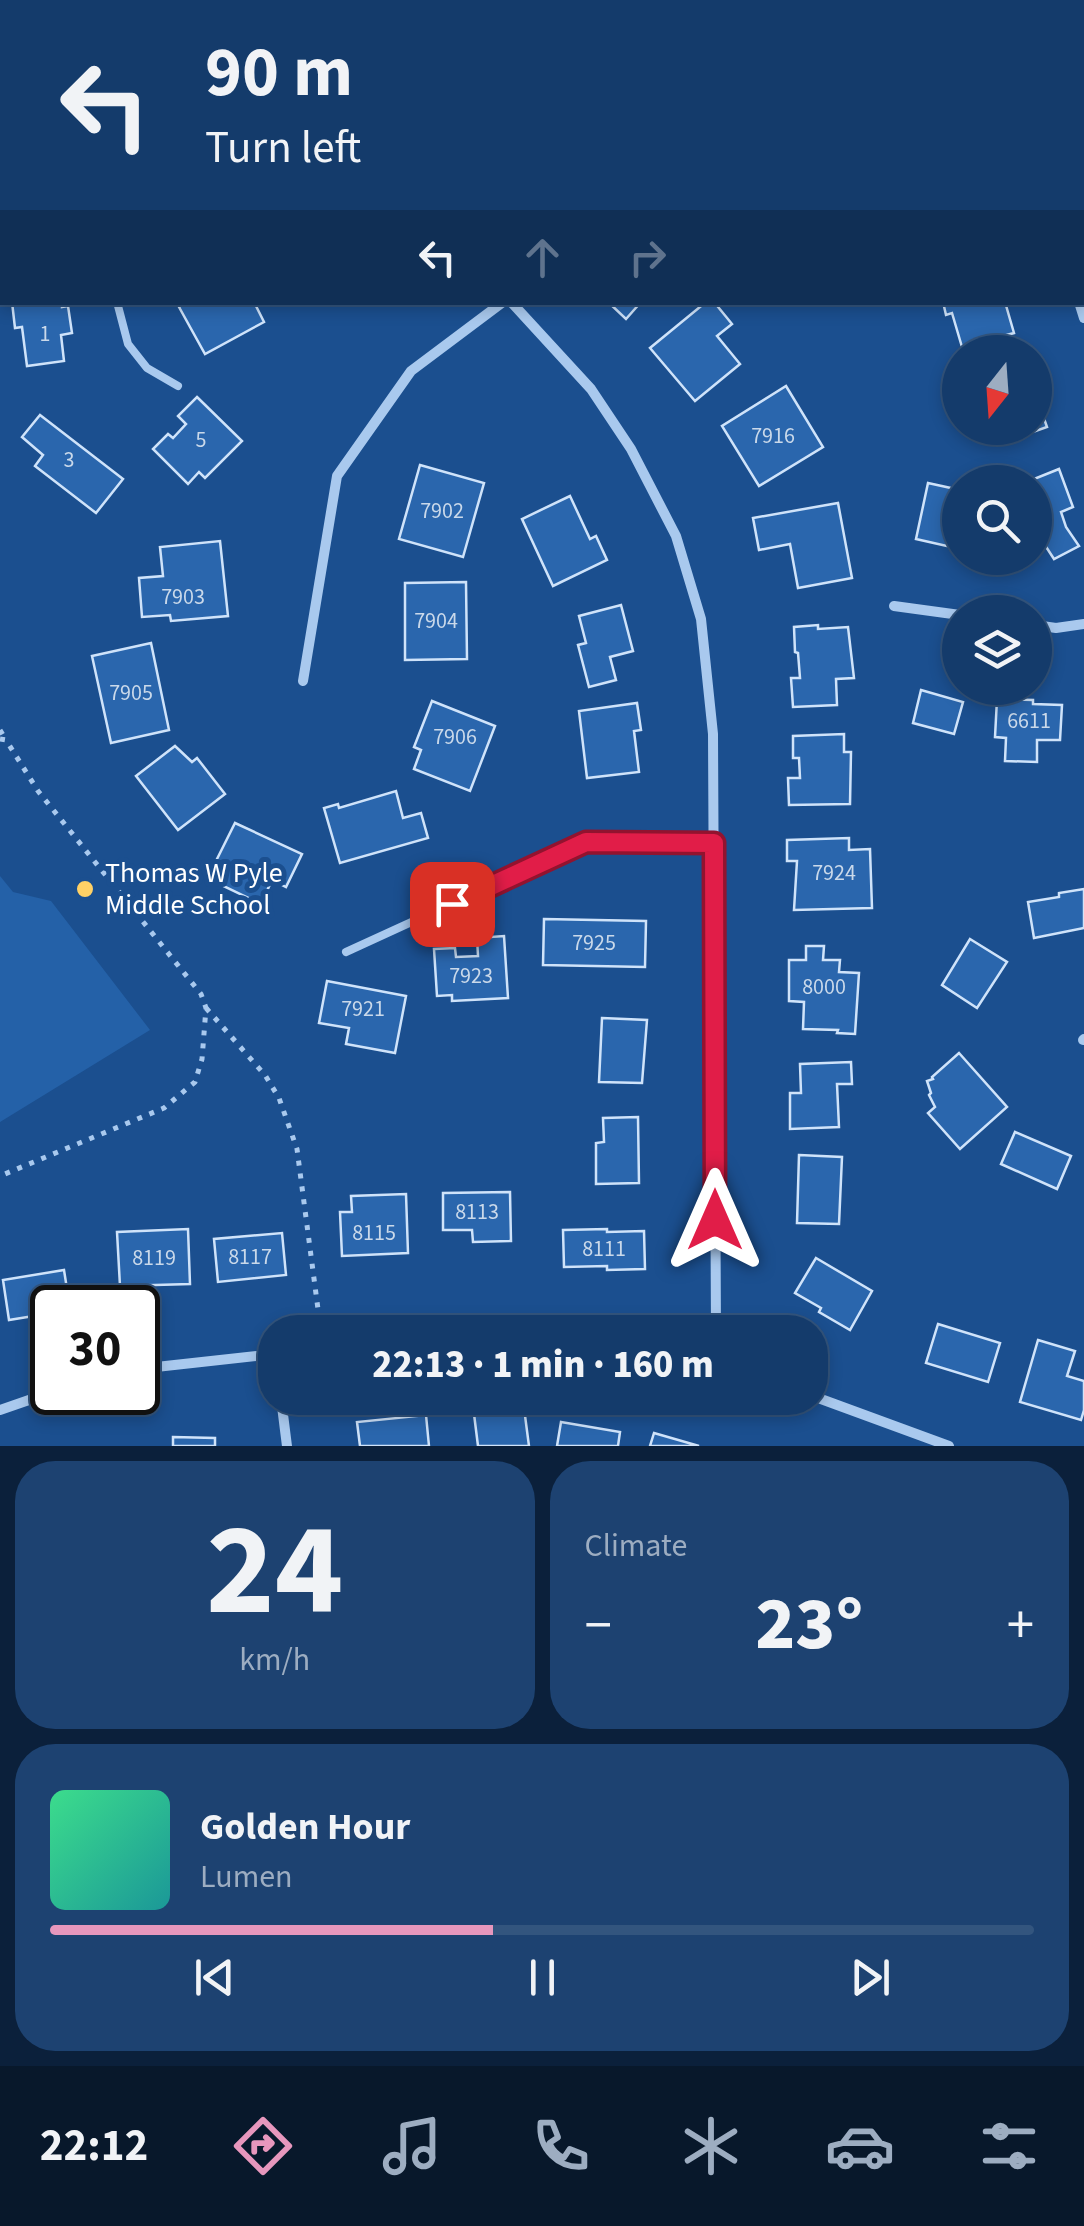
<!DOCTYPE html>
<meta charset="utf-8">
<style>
body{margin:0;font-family:"Source Sans 3",sans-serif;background:#1d4271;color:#f1f3f6;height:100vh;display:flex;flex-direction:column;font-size:38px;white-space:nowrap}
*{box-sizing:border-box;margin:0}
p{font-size:32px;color:#9dadc1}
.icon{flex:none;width:55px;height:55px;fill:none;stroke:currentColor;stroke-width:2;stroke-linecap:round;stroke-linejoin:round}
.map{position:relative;height:1446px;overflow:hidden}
.panel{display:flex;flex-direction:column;gap:15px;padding:15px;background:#0b203b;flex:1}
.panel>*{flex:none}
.banner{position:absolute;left:0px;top:0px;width:1085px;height:305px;box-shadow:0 5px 15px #0003,0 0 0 2px #33557e;background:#143b6b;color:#f1f3f6;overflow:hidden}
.needle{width:65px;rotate:197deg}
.controls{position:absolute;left:942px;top:335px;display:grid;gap:20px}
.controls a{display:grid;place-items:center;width:110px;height:110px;border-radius:50%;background:#143b6b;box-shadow:0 5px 15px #0003,0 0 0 2px #33557e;font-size:50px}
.speed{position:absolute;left:30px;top:1285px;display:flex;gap:20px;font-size:50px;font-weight:700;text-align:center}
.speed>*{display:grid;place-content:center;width:130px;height:130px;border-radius:50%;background:#143b6b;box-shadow:0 5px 15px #0003,0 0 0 2px #33557e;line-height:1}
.speed .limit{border:5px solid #111;border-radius:15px;background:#fff;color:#111}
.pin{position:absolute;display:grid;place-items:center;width:85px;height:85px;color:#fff;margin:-42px;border-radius:20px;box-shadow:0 5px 15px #0006}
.me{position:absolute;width:110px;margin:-55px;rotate:0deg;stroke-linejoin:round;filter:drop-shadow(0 0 8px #0008)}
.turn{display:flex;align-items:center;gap:35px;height:210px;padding:0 40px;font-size:45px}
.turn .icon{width:130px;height:130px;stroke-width:2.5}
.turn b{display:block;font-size:70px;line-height:85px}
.lanes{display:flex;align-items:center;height:95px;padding:0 40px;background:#0003;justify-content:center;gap:50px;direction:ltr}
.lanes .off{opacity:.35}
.big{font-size:75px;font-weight:800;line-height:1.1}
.panel .widget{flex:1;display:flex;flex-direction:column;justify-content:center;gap:15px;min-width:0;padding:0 35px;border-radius:40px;background:#1d4271}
.panel .dial{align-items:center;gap:0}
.dial b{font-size:130px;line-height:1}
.song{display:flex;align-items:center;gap:30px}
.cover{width:120px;height:120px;border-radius:15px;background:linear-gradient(135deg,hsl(150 70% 55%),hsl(180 70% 35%))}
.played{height:10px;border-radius:5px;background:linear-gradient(90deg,#e797bd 45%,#33557e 45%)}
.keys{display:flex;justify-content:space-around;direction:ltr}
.heat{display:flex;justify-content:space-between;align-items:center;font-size:55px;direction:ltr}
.panel .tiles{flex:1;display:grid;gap:15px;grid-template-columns:1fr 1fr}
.widget:last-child{grid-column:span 2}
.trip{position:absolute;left:258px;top:1315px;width:570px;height:100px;border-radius:40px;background:#143b6b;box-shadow:0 5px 15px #0003,0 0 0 2px #33557e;font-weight:800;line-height:100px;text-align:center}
.tabs{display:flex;height:160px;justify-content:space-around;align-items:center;background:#08182b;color:#9dadc1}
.tabs .icon{width:70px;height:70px}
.tabs .on{color:#e797bd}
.tabs b{font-size:45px;color:#f1f3f6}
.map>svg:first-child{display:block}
</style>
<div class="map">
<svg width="1084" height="1446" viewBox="0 0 1084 1446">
<rect width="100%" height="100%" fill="#1b4f8f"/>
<!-- green -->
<path fill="#2461a8" d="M0 876 13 892 51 901 150 1030 0 1122Z"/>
<!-- building -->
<g fill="#2a66ad" stroke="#cfe3fa" stroke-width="2.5">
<path d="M12 302H62V307L68 306 72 333 61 335 64 361 27 366 22 327 15 328Z"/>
<path d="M187 302H254L264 322 205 354 179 307Z"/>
<path d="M608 302H641L626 319Z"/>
<path d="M706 302H714L732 324 717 336 740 364 695 401 650 348Z"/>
<path d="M943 302H1005L1014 333 962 347 952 313 946 315Z"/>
<path d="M786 386 823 447 759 486 722 426Z"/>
<path d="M1035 393 1047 427 1010 440 1005 428H1035Z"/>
<path d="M197 397 242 441 205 478 199 472 188 484 153 449 168 434 173 438 186 424 178 416Z"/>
<path d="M40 415 123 479 96 513 35 466 43 455 22 437Z"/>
<path d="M420 465 484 483 463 557 399 539Z"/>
<path d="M1059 469 1073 507 1061 512 1066 527 1079 546 1054 559 1039 536 1044 533 1037 516H1043L1035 497V482L1029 481Z"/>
<path d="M928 483 960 490 956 509 960 510V549L916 539Z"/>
<path d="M570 496 590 539 596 536 607 560 553 586 522 519Z"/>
<path d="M838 503 852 578 798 588 790 544 759 550 753 518Z"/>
<path d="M220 541 228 616 171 621 170 615 142 617 139 578 163 576 160 547Z"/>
<path d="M466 582 467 659 405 660V583Z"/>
<path d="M621 605 633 651 610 657 616 680 589 687 578 645 586 643 579 616Z"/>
<path d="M818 625V629L848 627 854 678 836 679 837 705 793 707 791 678H800L798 653 795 652 794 627Z"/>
<path d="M151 643 169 730 111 743 92 656Z"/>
<path d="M921 690 963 702 954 734 913 723Z"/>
<path d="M997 699 1033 700V704L1062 705 1060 740H1037V762L1005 761 1006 738 995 737Z"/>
<path d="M432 701 495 726 470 791 414 769 421 750 414 747Z"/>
<path d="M637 703 641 730 634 731 639 772 587 778 579 711Z"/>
<path d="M844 734V752H851L850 804 789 805 788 778H800L799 758H793V736Z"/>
<path d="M175 746 192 762 197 758 225 794 178 830 136 776Z"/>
<path d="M396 791 403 818 421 813 428 838 340 863 324 808 338 804 339 808Z"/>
<path d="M235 823 302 854 286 887 272 880 261 904 217 883 223 871 213 867Z"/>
<path d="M849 838V850L870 849 872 908 794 910 797 861H787V840Z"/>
<path d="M1084 889V928L1034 938 1028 902 1059 897V893Z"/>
<path d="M544 919 646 921 645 967 543 965Z"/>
<path d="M504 936 508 998 452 1001V995L437 996 434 949 455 948 456 957 478 956 477 938Z"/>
<path d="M970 939 1007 962 977 1008 942 985Z"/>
<path d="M806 946H824L823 960H840L839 972 859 973 855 1034 837 1033 838 1030 803 1029 804 1002 789 1001V960H806Z"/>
<path d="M327 981 406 996 395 1053 346 1044 349 1028 319 1023Z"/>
<path d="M602 1018 647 1020 642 1083 599 1082Z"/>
<path d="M959 1053 1007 1107 960 1149 928 1113 935 1107 929 1095 931 1093 927 1081 933 1079 932 1077Z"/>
<path d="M851 1062 852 1084H837L839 1127 790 1129V1093H801L800 1064Z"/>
<path d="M638 1117 639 1183 596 1184V1143L604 1142 603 1118Z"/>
<path d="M1015 1132 1071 1156 1057 1189 1001 1164Z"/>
<path d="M799 1155 842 1157 839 1224 797 1223Z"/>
<path d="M510 1192 511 1241 473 1242 472 1230H443V1193Z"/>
<path d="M406 1194 408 1253 342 1256 340 1212H352L351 1196Z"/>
<path d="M188 1229 190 1284 120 1286 117 1232Z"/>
<path d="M607 1229V1232L644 1231 645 1269 607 1270V1266L564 1267 563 1230Z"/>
<path d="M282 1233 286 1275 218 1282 214 1239Z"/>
<path d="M816 1258 872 1291 850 1330 819 1312 821 1308 795 1293Z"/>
<path d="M64 1270 70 1308H52V1313L9 1320 3 1280Z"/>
<path d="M938 1324 1000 1343 988 1382 926 1363Z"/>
<path d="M1038 1340 1075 1351 1067 1376 1084 1381V1410L1081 1420 1020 1402Z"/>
<path d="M524 1408 529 1446H478L474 1414Z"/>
<path d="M426 1415 429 1446H360L357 1422Z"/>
<path d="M561 1422 620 1432 618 1446H557Z"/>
<path d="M654 1433 699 1446H650Z"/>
<path d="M173 1437 215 1438V1446H173Z"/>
</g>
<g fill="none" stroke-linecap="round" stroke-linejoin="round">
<!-- path -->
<g stroke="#a9c9ee" stroke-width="5" stroke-dasharray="5 8" stroke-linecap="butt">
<path d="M0 730 6 740"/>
<path d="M0 739 6 740 38 791 201 994 206 1008 202 1059 195 1082 164 1108 0 1176"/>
<path d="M206 1008 265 1075 279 1098 297 1149 321 1332"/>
</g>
<!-- service -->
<g stroke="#a9c9ee" stroke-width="8">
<path d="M0 80 2 81"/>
<path d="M117 302 128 344 147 368 178 386"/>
<path d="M346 952 586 842 713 843"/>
</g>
<!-- minor -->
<g stroke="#a9c9ee" stroke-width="10">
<path d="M293 0 294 2"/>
<path d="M987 0 988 2"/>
<path d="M1082 147H1084"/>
<path d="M511 302 591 389 631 449 676 536 701 619 713 734 716 1332"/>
<path d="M1079 302 1084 318"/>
<path d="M894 606 960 615"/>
<path d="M1035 625 1056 628 1084 624"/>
<path d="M303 681 337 476 411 371 503 302"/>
<path d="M1083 1040 1084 1039"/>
<path d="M138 1369 275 1354"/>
<path d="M810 1395 949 1446"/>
<path d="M281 1398 287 1446"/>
<path d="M0 1410 52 1392"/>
</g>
</g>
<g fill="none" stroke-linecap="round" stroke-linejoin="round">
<!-- route casing -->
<g stroke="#92132f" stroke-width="25">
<path id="route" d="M452 904 586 842 714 843 715 1220"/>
</g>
<!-- route -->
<use href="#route" stroke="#e11d48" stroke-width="18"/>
</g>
<!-- markers -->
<circle fill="#ffd166" stroke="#1b4f8f" stroke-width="4" cx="85" cy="889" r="10"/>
<g text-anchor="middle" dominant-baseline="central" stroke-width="10" stroke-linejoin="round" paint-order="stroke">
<!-- number labels -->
<g font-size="22" fill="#cad9ea">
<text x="45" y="334">1</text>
<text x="773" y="436">7916</text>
<text x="201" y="440">5</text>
<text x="69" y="460">3</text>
<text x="442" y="511">7902</text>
<text x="183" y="597">7903</text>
<text x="436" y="621">7904</text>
<text x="131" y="693">7905</text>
<text x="1029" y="721">6611</text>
<text x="455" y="737">7906</text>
<text x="834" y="873">7924</text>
<text x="594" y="943">7925</text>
<text x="471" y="976">7923</text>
<text x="824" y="987">8000</text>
<text x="363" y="1009">7921</text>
<text x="477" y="1212">8113</text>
<text x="374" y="1233">8115</text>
<text x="604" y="1249">8111</text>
<text x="250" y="1257">8117</text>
<text x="154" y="1258">8119</text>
</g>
<!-- poi labels -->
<g font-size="28" fill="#fff" stroke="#1b4f8f" text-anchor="start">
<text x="105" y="873">Thomas W Pyle<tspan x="105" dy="32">Middle School</tspan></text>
</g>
</g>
</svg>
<div class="controls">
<a><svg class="needle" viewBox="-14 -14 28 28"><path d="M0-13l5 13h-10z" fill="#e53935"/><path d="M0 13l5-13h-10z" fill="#9dadc1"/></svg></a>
<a><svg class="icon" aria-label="search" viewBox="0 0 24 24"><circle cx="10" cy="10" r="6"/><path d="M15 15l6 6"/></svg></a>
<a><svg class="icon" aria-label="layers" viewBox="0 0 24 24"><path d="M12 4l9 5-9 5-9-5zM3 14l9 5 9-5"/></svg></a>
</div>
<div class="speed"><div class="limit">30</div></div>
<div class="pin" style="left:452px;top:904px;background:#d93025"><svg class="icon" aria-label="arrive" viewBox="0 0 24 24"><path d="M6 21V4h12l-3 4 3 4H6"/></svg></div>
<svg class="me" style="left:715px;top:1220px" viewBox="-20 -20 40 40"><path d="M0-17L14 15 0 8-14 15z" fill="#e11d48" stroke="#fff" stroke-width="4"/></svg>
<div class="trip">22:13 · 1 min · 160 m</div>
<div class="banner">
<div class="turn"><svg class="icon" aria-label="left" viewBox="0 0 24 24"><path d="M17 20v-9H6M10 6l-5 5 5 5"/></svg><div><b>90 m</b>Turn left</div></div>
<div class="lanes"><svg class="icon" aria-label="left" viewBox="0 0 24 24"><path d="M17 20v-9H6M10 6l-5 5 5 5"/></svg><svg class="icon off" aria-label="ahead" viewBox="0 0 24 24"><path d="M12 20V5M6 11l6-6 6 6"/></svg><svg class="icon off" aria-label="right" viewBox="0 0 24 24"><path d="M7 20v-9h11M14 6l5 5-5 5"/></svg></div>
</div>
</div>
<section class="panel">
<div class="tiles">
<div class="widget dial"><b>24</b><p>km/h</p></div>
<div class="widget"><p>Climate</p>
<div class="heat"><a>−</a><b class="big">23°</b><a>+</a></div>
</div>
<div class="widget">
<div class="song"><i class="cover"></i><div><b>Golden Hour</b><p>Lumen</p></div></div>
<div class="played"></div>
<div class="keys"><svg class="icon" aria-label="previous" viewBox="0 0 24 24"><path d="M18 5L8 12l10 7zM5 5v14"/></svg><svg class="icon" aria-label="pause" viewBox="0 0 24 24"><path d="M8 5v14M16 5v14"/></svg><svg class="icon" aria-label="next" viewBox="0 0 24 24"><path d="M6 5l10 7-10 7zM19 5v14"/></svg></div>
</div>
</div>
</section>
<nav class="tabs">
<b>22:12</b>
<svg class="icon on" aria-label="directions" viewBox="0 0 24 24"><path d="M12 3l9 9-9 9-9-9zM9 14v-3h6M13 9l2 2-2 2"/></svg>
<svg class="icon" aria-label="music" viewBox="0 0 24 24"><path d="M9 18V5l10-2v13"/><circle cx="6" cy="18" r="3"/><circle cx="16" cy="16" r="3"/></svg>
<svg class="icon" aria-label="phone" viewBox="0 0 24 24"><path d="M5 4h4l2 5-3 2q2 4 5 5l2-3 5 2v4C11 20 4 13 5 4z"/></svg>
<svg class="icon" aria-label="climate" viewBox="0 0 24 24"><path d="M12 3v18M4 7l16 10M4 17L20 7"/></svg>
<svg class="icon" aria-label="car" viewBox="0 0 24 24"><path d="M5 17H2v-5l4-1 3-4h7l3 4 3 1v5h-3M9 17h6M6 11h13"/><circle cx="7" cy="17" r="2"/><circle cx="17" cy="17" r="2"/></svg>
<svg class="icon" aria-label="filters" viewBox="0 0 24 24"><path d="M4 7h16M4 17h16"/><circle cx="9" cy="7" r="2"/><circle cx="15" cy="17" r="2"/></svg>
</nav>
